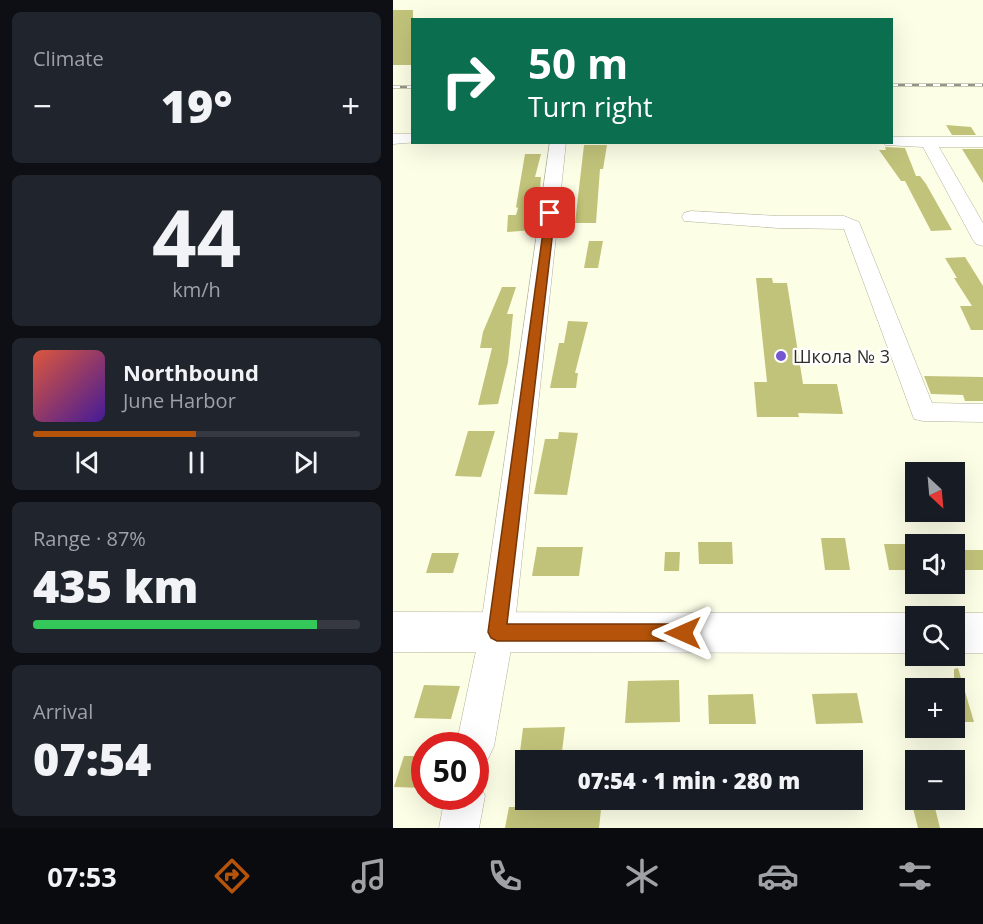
<!DOCTYPE html>
<meta charset="utf-8">
<style>
body{margin:0;font-family:"Open Sans",sans-serif;background:#20242c;color:#f1f3f6;height:100vh;display:flex;flex-direction:column;font-size:22px;white-space:nowrap}
*{box-sizing:border-box;margin:0}
p{font-size:20px;color:#9ea1a6}
.icon{flex:none;width:33px;height:33px;fill:none;stroke:currentColor;stroke-width:2;stroke-linecap:round;stroke-linejoin:round}
.map{position:relative;flex:1;overflow:hidden}
.sheet{display:flex;flex-direction:column;gap:12px;padding:12px;background:#0d0f14;width:393px}
.sheet>*{flex:none}
.guide{position:absolute;left:18px;top:18px;width:482px;height:126px;border-radius:0px;box-shadow:0 6px 24px #0002;background:#0b6e4f;color:#fff;overflow:hidden}
.needle{width:39px;rotate:154deg}
.controls{position:absolute;left:512px;top:462px;display:grid;gap:12px}
.controls a{display:grid;place-items:center;width:60px;height:60px;border-radius:0px;background:#171b24;box-shadow:0 6px 24px #0002;font-size:30px}
.speed{position:absolute;left:18px;top:732px;display:flex;gap:12px;font-size:30px;font-weight:700;text-align:center}
.speed>*{display:grid;place-content:center;width:78px;height:78px;border-radius:50%;background:#171b24;box-shadow:0 6px 24px #0002;line-height:1}
.speed .limit{border:9px solid #d22;background:#fff;color:#111}
.pin{position:absolute;display:grid;place-items:center;width:51px;height:51px;color:#fff;margin:-26px;border-radius:12px;box-shadow:0 3px 9px #0006}
.me{position:absolute;width:66px;margin:-33px;rotate:270deg;stroke-linejoin:round;filter:drop-shadow(0 0 4px #0008)}
.turn{display:flex;align-items:center;gap:21px;height:126px;padding:0 18px;font-size:27px}
.turn .icon{width:78px;height:78px;stroke-width:2.5}
.turn b{display:block;font-size:42px;line-height:51px}
.big{font-size:45px;font-weight:800;line-height:1.1}
.sheet .card{flex:1;display:flex;flex-direction:column;justify-content:center;gap:9px;min-width:0;padding:0 21px;border-radius:9px;background:#20242c}
.sheet .dial{align-items:center;gap:0}
.dial b{font-size:78px;line-height:1}
.song{display:flex;align-items:center;gap:18px}
.cover{width:72px;height:72px;border-radius:9px;background:linear-gradient(135deg,hsl(10 70% 55%),hsl(260 70% 35%))}
.played{height:6px;border-radius:3px;background:linear-gradient(90deg,#b45309 50%,#363941 50%)}
.keys{display:flex;justify-content:space-around;direction:ltr}
.heat{display:flex;justify-content:space-between;align-items:center;font-size:33px;direction:ltr}
.charge{height:9px;border-radius:4px;background:linear-gradient(90deg,#34c759 87%,#363941 0)}
.trip{position:absolute;left:122px;top:750px;width:348px;height:60px;border-radius:0px;background:#171b24;box-shadow:0 6px 24px #0002;font-weight:800;line-height:60px;text-align:center}
.dock{display:flex;height:96px;justify-content:space-around;align-items:center;background:#090b0e;color:#9ea1a6}
.dock .icon{width:42px;height:42px}
.dock .current{color:#b45309}
.dock b{font-size:27px;color:#f1f3f6}
main{display:flex;flex:1;min-height:0}
.map>svg:first-child{display:block}
</style>
<main>
<section class="sheet">
<div class="card"><p>Climate</p>
<div class="heat"><a>−</a><b class="big">19°</b><a>+</a></div>
</div>
<div class="card dial"><b>44</b><p>km/h</p></div>
<div class="card">
<div class="song"><i class="cover"></i><div><b>Northbound</b><p>June Harbor</p></div></div>
<div class="played"></div>
<div class="keys"><svg class="icon" aria-label="previous" viewBox="0 0 24 24"><path d="M18 5L8 12l10 7zM5 5v14"/></svg><svg class="icon" aria-label="pause" viewBox="0 0 24 24"><path d="M8 5v14M16 5v14"/></svg><svg class="icon" aria-label="next" viewBox="0 0 24 24"><path d="M6 5l10 7-10 7zM19 5v14"/></svg></div>
</div>
<div class="card"><p>Range · 87%</p><b class="big">435 km</b><div class="charge"></div></div>
<div class="card"><p>Arrival</p><b class="big">07:54</b></div>
</section>
<div class="map">
<svg width="590" height="828" viewBox="0 0 590 828">
<rect width="100%" height="100%" fill="#fdfee6"/>
<!-- building -->
<g fill="#c2c37a">
<rect x="0" y="10" width="20" height="55"/>
<path d="M553 125 578 127 583 135H559Z"/>
<path d="M191 145H214L210 169H207L203 223H182Z"/>
<path d="M492 147 512 148 523 176H527L533 184 559 230 538 231 512 181H508L486 150H493Z"/>
<path d="M569 149H590V183Z"/>
<path d="M132 154H148L142 177H148L146 203 142 215H139V230L114 232 115 215H123L125 208 123 207Z"/>
<path d="M196 241H210L205 268H191Z"/>
<path d="M572 257 590 286V330H578L567 306H579L561 278H564L552 258Z"/>
<path d="M363 278H379L380 283H394L410 384H444L450 414 405 413 406 417H364L361 382H374Z"/>
<path d="M109 287H123L114 314H120L115 362 105 404 85 405 99 348H87L90 332Z"/>
<path d="M175 321 195 322 182 373H185L183 388H157L166 343H171Z"/>
<path d="M531 376 590 377V401H572L570 395 538 394Z"/>
<path d="M75 431H102L88 477 62 476Z"/>
<path d="M166 432 185 433 174 495 141 494 152 439H165Z"/>
<path d="M428 538H452L457 570H432Z"/>
<path d="M305 542H339L340 564H306Z"/>
<path d="M491 544H516L522 570H496Z"/>
<path d="M144 547H190L186 576H139Z"/>
<rect x="561" y="550" width="29" height="20"/>
<path d="M272 552H287L286 571H271Z"/>
<path d="M39 553H66L60 573H33Z"/>
<path d="M565 668 581 722H561V669Z"/>
<path d="M286 680 287 722 232 723 235 681Z"/>
<path d="M31 685 67 686 58 719 21 718Z"/>
<path d="M464 693 470 723 423 724 419 694Z"/>
<path d="M360 694 363 724H316L315 695Z"/>
<path d="M172 727 168 760H126L130 728Z"/>
<path d="M11 756H32V788L1 787Z"/>
<path d="M147 800H209L206 828H112L116 807H146Z"/>
<path d="M518 800H540L547 828H525Z"/>
</g>
<g fill="none" stroke-linecap="round" stroke-linejoin="round">
<!-- minor casing -->
<g stroke="#b0b19a" stroke-width="1">
<g id="minor">
<path d="M0 134H20V142H25L0 144Z"/>
<path d="M498 137H590V147H546L590 223V246L583 244 580 240 530 147 492 145 490 142H498Z"/>
<path d="M157 142H173L121 632 101 746 95 759 82 764V746H63L87 632Z"/>
<path d="M298 211 385 216H451L466 222 539 403 590 404V422L530 421 521 419 451 229 385 228 291 221 289 217 291 213Z"/>
<path d="M82 781 86 782 92 796 86 828H46L52 796H82Z"/>
</g>
</g>
<!-- major casing -->
<g stroke="#b0b19a" stroke-width="1">
<g id="major">
<path d="M0 612 522 613 530 616H522V653L0 652Z"/>
<path d="M561 613H590V653H561V616H553Z"/>
</g>
</g>
<!-- minor -->
<use href="#minor" fill="#fff" fill-rule="evenodd"/>
<!-- major -->
<use href="#major" fill="#fff" fill-rule="evenodd"/>
<!-- rail casing -->
<g stroke="#969686" stroke-width="3">
<g id="rail">
<path d="M498 85H590"/>
<path d="M0 87H20"/>
</g>
</g>
<!-- rail -->
<use href="#rail" stroke="#fff" stroke-width="2" stroke-dasharray="7" stroke-linecap="butt"/>
</g>
<!-- route -->
<path fill="#b45309" stroke="#753606" stroke-width="1.5" d="M153 210 162 213 114 624H290L296 627 299 633 296 639 290 641H104L98 638 95 632Z"/>
<!-- markers -->
<circle fill="#7457d1" stroke="#fff" stroke-width="2" cx="388" cy="356" r="6"/>
<g text-anchor="middle" dominant-baseline="central" stroke-width="4.5" stroke-linejoin="round" paint-order="stroke">
<!-- poi labels -->
<g font-size="18" fill="#303027" stroke="#fff" text-anchor="start">
<text x="400" y="356">Школа № 3</text>
</g>
</g>
</svg>
<div class="controls">
<a><svg class="needle" viewBox="-14 -14 28 28"><path d="M0-13l5 13h-10z" fill="#e53935"/><path d="M0 13l5-13h-10z" fill="#9ea1a6"/></svg></a>
<a><svg class="icon" aria-label="sound" viewBox="0 0 24 24"><path d="M4 9h4l5-4v14l-5-4H4zM17 9q2 3 0 6"/></svg></a>
<a><svg class="icon" aria-label="search" viewBox="0 0 24 24"><circle cx="10" cy="10" r="6"/><path d="M15 15l6 6"/></svg></a>
<a>+</a>
<a>−</a>
</div>
<div class="speed"><div class="limit">50</div></div>
<div class="pin" style="left:157px;top:213px;background:#d93025"><svg class="icon" aria-label="arrive" viewBox="0 0 24 24"><path d="M6 21V4h12l-3 4 3 4H6"/></svg></div>
<svg class="me" style="left:290px;top:633px" viewBox="-20 -20 40 40"><path d="M0-17L14 15 0 8-14 15z" fill="#b45309" stroke="#fff" stroke-width="4"/></svg>
<div class="trip">07:54 · 1 min · 280 m</div>
<div class="guide">
<div class="turn"><svg class="icon" aria-label="right" viewBox="0 0 24 24"><path d="M7 20v-9h11M14 6l5 5-5 5"/></svg><div><b>50 m</b>Turn right</div></div>
</div>
</div>
</main>
<nav class="dock">
<b>07:53</b>
<svg class="icon current" aria-label="directions" viewBox="0 0 24 24"><path d="M12 3l9 9-9 9-9-9zM9 14v-3h6M13 9l2 2-2 2"/></svg>
<svg class="icon" aria-label="music" viewBox="0 0 24 24"><path d="M9 18V5l10-2v13"/><circle cx="6" cy="18" r="3"/><circle cx="16" cy="16" r="3"/></svg>
<svg class="icon" aria-label="phone" viewBox="0 0 24 24"><path d="M5 4h4l2 5-3 2q2 4 5 5l2-3 5 2v4C11 20 4 13 5 4z"/></svg>
<svg class="icon" aria-label="climate" viewBox="0 0 24 24"><path d="M12 3v18M4 7l16 10M4 17L20 7"/></svg>
<svg class="icon" aria-label="car" viewBox="0 0 24 24"><path d="M5 17H2v-5l4-1 3-4h7l3 4 3 1v5h-3M9 17h6M6 11h13"/><circle cx="7" cy="17" r="2"/><circle cx="17" cy="17" r="2"/></svg>
<svg class="icon" aria-label="filters" viewBox="0 0 24 24"><path d="M4 7h16M4 17h16"/><circle cx="9" cy="7" r="2"/><circle cx="15" cy="17" r="2"/></svg>
</nav>
